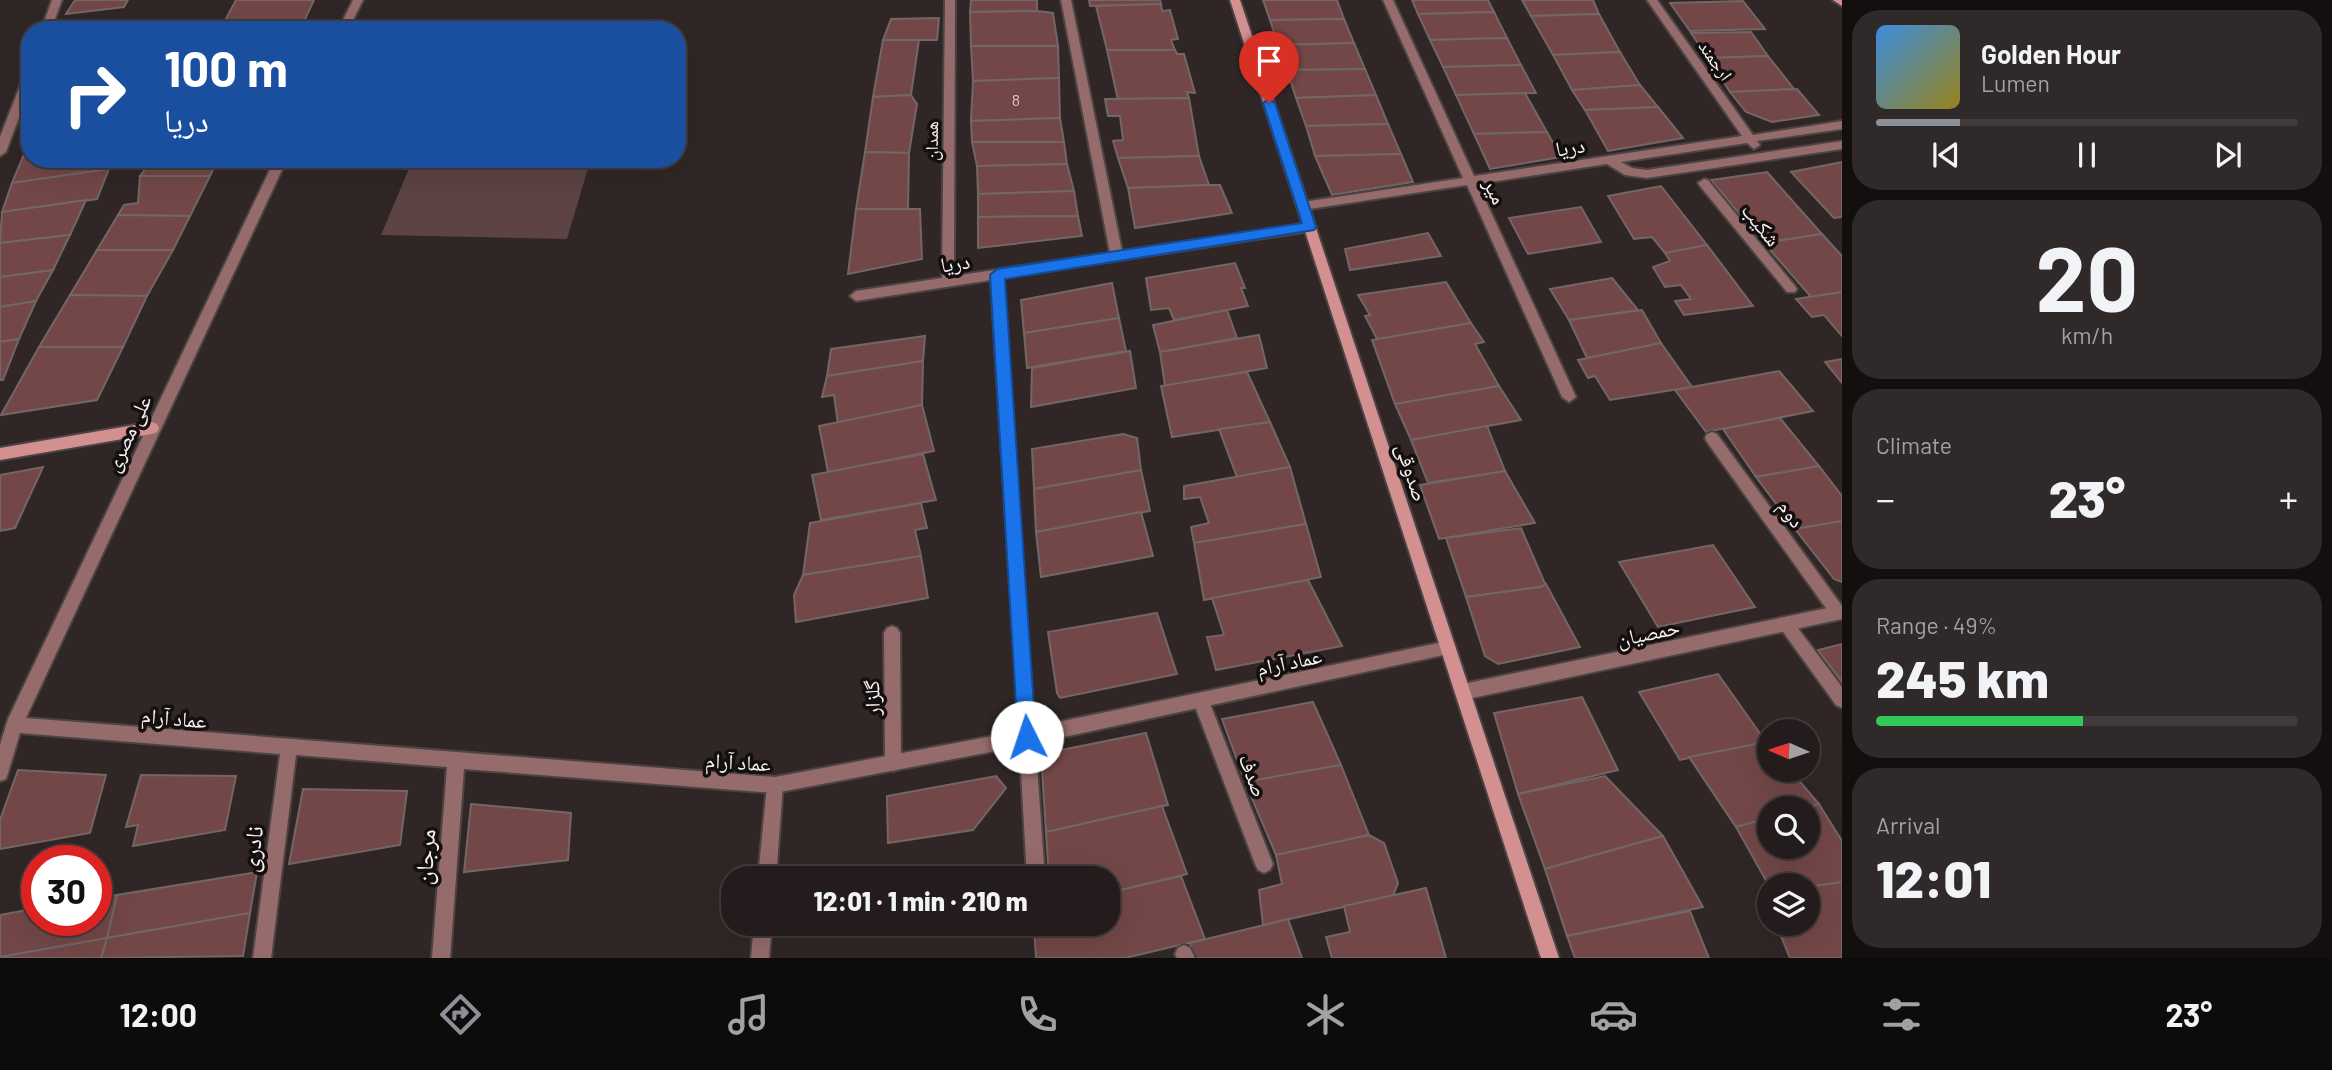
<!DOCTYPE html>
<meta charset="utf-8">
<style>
body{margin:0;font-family:Barlow,"Noto Naskh Arabic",sans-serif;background:#302929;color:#f1f3f6;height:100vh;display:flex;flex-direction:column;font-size:26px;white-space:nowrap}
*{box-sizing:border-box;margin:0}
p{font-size:23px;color:#a3a1a3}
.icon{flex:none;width:38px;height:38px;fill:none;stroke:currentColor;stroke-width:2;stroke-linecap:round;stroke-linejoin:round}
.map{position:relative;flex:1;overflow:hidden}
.sheet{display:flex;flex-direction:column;gap:10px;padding:10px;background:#140f0f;width:490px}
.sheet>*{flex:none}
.top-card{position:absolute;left:21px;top:21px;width:665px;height:147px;border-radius:28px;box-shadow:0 7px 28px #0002,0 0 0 2px #413a3b;background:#1a4fa0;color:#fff;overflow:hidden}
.needle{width:46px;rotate:273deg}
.fabs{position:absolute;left:1757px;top:719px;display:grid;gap:14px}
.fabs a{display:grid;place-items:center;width:63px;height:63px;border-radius:50%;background:#241c1c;box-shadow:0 7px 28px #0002,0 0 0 2px #413a3b;font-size:35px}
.speed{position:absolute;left:21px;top:845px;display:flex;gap:14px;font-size:35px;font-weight:700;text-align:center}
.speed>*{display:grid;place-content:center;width:91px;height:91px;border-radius:50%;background:#241c1c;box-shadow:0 7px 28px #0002,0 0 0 2px #413a3b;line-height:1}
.speed .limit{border:10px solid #d22;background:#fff;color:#111}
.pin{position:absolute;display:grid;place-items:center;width:60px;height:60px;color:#fff;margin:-72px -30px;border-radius:50% 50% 50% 0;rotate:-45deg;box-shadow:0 0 7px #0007}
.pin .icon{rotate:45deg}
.me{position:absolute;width:77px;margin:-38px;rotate:356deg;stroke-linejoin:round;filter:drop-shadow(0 0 5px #0008)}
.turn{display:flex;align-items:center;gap:24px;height:147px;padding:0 28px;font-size:32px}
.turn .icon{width:91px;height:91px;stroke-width:2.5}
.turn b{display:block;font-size:49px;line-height:60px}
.big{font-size:52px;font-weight:800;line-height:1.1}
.sheet .tile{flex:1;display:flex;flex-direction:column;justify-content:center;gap:10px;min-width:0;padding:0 24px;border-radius:28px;background:#302929}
.sheet .dial{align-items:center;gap:0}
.dial b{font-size:91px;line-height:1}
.song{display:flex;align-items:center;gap:21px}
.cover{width:84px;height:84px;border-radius:10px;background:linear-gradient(135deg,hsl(210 70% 55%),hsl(50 70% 35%))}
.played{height:7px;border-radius:4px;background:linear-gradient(90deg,#8c9099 20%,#413a3b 20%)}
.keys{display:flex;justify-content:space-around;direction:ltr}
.heat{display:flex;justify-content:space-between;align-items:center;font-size:38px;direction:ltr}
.charge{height:10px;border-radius:5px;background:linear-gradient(90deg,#34c759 49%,#413a3b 0)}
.trip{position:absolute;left:721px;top:866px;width:399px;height:70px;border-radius:28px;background:#241c1c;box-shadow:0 7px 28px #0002,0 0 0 2px #413a3b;font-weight:800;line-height:70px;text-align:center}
.tabs{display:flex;height:112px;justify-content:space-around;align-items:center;background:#0e0b0b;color:#a3a1a3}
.tabs .icon{width:49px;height:49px}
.tabs .current{color:#8c9099}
.tabs b{font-size:32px;color:#f1f3f6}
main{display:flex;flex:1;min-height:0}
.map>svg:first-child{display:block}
</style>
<main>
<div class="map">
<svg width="1842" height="958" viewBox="0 0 1842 958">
<rect width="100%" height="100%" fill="#302626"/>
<!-- green -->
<path fill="#5d4343" d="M413 159H560L559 164 589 165 567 239 381 235Z"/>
<!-- building -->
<g fill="#734747" stroke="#726666" stroke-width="2">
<path d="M75 0H128L124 7 66 14Z"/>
<path d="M236 0H314L300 30H220Z"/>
<path d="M971 0H1037V11L970 12Z"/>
<path d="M1089 0H1160L1161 4 1090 6Z"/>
<path d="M1263 0H1337L1344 19 1270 20Z"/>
<path d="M1412 0H1488L1494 12 1418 14Z"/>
<path d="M1522 0H1593L1599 14 1531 16Z"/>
<path d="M1743 1 1765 29 1690 31 1670 3Z"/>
<path d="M1161 4 1162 11 1170 10 1178 39 1171 40 1175 50H1107L1096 6Z"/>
<path d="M1037 11 1053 13 1058 46H971L970 12Z"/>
<path d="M1494 12 1507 38 1430 40 1418 14Z"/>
<path d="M1599 14 1620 52 1553 55 1531 16Z"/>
<path d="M939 18 937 40H883L891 19Z"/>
<path d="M1344 19 1354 43 1278 45 1270 20Z"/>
<path d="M1751 32 1768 56 1708 58 1691 33Z"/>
<path d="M1507 38 1521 65 1443 67 1430 40Z"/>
<path d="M883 40H919L911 95 873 97Z"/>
<path d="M1354 43 1365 69 1287 70 1278 45Z"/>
<path d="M971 46H1058L1059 78 973 81Z"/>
<path d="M1107 50H1175L1177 54H1184L1195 93 1187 92 1189 98 1118 100Z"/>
<path d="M1620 52 1640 85 1572 90 1553 55Z"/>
<path d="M1768 56 1794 89 1730 92 1708 58Z"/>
<path d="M1521 65 1536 93 1456 95 1443 67Z"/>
<path d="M1365 69 1376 95 1296 98 1287 70Z"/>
<path d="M1059 78 1060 118 971 121 973 81Z"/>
<path d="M1640 85 1658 107 1585 110 1572 90Z"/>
<path d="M1797 89 1819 115 1772 122 1746 112 1730 92Z"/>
<path d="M1525 93 1547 132 1474 134 1456 95Z"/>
<path d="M911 95 917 104 909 153 865 152 873 97Z"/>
<path d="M1376 95 1388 124 1306 126 1296 98Z"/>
<path d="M1189 98 1199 156 1118 158 1113 141 1123 140 1120 116H1108L1105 99Z"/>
<path d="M1658 107 1683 138 1608 151 1585 110Z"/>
<path d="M1060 118 1064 142H972L971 121Z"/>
<path d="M1388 124 1401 154 1315 156 1306 126Z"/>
<path d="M1547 132 1561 157 1490 169 1474 134Z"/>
<path d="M972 142H1064L1067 164 977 166Z"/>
<path d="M25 152H30V159H114L109 169 12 183Z"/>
<path d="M865 152 909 153 908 209H856Z"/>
<path d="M1401 154 1413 182 1332 195 1315 156Z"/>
<path d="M1199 156 1209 185 1128 188 1118 158Z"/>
<path d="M153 159H218L210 176H140Z"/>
<path d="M1842 162V217L1834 218 1791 172Z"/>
<path d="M1067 164 1074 191 978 194 977 166Z"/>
<path d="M109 169 97 199 2 212 12 183Z"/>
<path d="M1767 172 1822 234 1764 243 1711 180Z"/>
<path d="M140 176H210L190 216 118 215 124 205 138 203Z"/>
<path d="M1209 185H1220L1232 213 1135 228 1128 188Z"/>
<path d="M1661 186 1707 245 1665 253 1652 237 1634 239 1608 196Z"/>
<path d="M1074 191 1078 216 978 217V194Z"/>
<path d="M86 200 70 235 0 243 2 212Z"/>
<path d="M1581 207 1601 242 1528 254 1509 218Z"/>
<path d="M856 209H920L922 259 848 274Z"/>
<path d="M118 215 190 216 173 250H97Z"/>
<path d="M1078 216 1082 236 978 248V217Z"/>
<path d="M1428 233 1441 256 1350 270 1345 249Z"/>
<path d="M1822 234 1842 256V292L1811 297 1764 243Z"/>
<path d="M70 235 53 270 0 277V243Z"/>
<path d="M1707 245 1753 306 1684 315 1675 301 1691 299 1681 285 1665 287 1653 267 1670 261 1665 253Z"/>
<path d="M97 250H173L147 296 70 295Z"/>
<path d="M1235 263 1245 288H1241L1248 306 1174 320 1169 308 1151 310 1146 278Z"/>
<path d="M53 270 36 301 0 307V277Z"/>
<path d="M1612 278 1638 310 1569 320 1550 289Z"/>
<path d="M1446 282 1471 323 1377 339 1365 316 1370 315 1358 295Z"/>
<path d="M1112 283 1119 318 1024 333 1021 300Z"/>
<path d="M1842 292V336L1824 315 1812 317 1796 299Z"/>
<path d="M70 295 147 296 123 347H39Z"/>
<path d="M36 301 19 339 0 342V307Z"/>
<path d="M1227 310 1237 338 1160 352 1153 325Z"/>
<path d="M1642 310 1661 343 1587 358 1569 320Z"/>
<path d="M1119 318 1126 351 1027 368 1024 333Z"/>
<path d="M1471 323 1484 342 1475 344 1499 386 1395 404 1372 340Z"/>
<path d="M1259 335 1267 368 1165 386 1160 352Z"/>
<path d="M925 336 923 361 827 376 831 349Z"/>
<path d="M19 339 3 380H0V342Z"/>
<path d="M1661 343 1692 387 1610 400 1595 376 1588 378 1578 360Z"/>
<path d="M39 347H123L97 400 1 415Z"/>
<path d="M1130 351 1136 388 1031 407 1032 368Z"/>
<path d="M1842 359V383L1825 362Z"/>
<path d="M923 361 922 405 838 424 834 395 822 397 827 376Z"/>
<path d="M1779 371 1813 411 1706 432 1675 390Z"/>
<path d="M1247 372 1270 422 1172 437 1161 386Z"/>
<path d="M1499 386 1521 420 1411 440 1395 404Z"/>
<path d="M922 405 934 451 828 472 819 426Z"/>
<path d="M1780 418 1819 466 1756 477 1723 429Z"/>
<path d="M1270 422 1290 467 1237 477 1219 429Z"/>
<path d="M1487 426 1505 471 1428 483 1411 440Z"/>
<path d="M1123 434 1137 438 1141 470 1034 489 1032 449Z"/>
<path d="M923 454 936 500 821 520 812 475Z"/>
<path d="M1819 466 1842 496V521L1795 529 1756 477Z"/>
<path d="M43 467 15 528 0 531V475Z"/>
<path d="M1290 467 1306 524 1194 543 1191 527 1209 523 1200 497 1184 499V486Z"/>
<path d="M1141 470 1150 511 1036 532 1034 489Z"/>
<path d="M1505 471 1535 523 1439 539 1420 485Z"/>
<path d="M921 503 927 528 915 530 921 556 803 575 810 523Z"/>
<path d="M1141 512 1153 556 1041 577 1036 532Z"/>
<path d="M1842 521V582L1834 579 1795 529Z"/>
<path d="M1306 524 1321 577 1204 600 1194 543Z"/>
<path d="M1521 528 1546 586 1466 597 1446 538Z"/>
<path d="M1713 545 1755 607 1658 627 1619 562Z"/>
<path d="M921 556 928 598 796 622 794 595 803 575Z"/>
<path d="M1308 580 1342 646 1216 670 1207 637 1224 635 1212 598Z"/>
<path d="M1546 584 1580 647 1498 664 1485 656 1466 597 1541 587Z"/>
<path d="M1157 613 1177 674 1060 698 1057 693 1048 632Z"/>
<path d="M1842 644V682L1818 650Z"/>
<path d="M1718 674 1766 742 1680 760 1639 692Z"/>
<path d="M1582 697 1618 770 1518 794 1494 713Z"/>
<path d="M1313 702 1341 765 1245 782 1222 719Z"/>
<path d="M1146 733 1168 805 1046 832 1041 754Z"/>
<path d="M1766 742 1769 745V770H1790L1819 804 1802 808H1769V818L1736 827 1689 757Z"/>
<path d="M1341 765 1369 835 1276 855 1245 782Z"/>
<path d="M18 770 106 775 90 833 0 849V820Z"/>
<path d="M141 775 236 776 225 830 133 846 138 825 126 827Z"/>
<path d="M996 776 1006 788 973 830 888 843 887 796Z"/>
<path d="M1605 776 1663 836 1545 869 1518 794Z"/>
<path d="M303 789 407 791 400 845 289 864Z"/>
<path d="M471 804 571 813 568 860 464 872Z"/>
<path d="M1819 804 1842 841V882L1808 887 1769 886 1736 827 1769 818V847H1808V808H1802Z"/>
<path d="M1162 806 1187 874 1108 893V878H1049L1046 832Z"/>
<path d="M1369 835 1384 843 1398 883 1393 896 1263 925 1259 890 1282 884 1276 855Z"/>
<path d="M1663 836 1703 907 1567 936 1545 869Z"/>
<path d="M257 872 250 913 107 938 117 895Z"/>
<path d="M1181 876 1205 939 1125 958H1036L1034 929 1052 924H1108V893Z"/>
<path d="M1842 882V958H1790L1776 924H1808V887Z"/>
<path d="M1426 888 1446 958H1332L1326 937 1350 932 1344 906Z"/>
<path d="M117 895 107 938 0 957V915L37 908V920H96V899Z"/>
<path d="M1690 911 1709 958H1575L1567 936Z"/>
<path d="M250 913 243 956 101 958 107 938Z"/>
<path d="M1288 919 1302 958H1194L1190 943Z"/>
<path d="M107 938 101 958H0V957Z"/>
</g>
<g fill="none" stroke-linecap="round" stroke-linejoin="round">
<!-- lane casing -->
<g stroke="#4c4343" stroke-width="4">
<g id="lane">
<path d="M1704 179 1708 180 1795 286 1797 289 1795 292H1787L1700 186 1698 183Z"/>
<path d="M1712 432 1717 434 1842 606V618H1833L1707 442 1705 438 1707 434Z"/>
<path d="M1786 617 1791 619 1842 687V708L1836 705 1781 629 1778 624 1781 619Z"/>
<path d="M892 626 897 628 900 633 901 763 899 769 893 771 887 769 885 763 884 633 887 628Z"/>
<path d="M1201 693 1207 696 1209 701 1273 864 1270 870 1264 873 1258 870 1255 864 1193 701 1195 696Z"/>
<path d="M1027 729 1033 731 1035 737 1045 878H1027L1019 737 1021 731Z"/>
<path d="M775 777 781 779 783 785 776 878H758L767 785 769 779Z"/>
<path d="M754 924H772L769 958H751Z"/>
<path d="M1184 945 1190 948 1195 958H1177L1175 954 1178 948Z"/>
</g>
</g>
<!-- street casing -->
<g stroke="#4c4343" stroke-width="4">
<g id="street">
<path d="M52 0H62L51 30H41Z"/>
<path d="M353 0H363L348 30H338Z"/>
<path d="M945 0H955L954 276 1110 253 1061 0H1071L1122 251 1310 223 1316 227 1310 231 1003 278 1034 727 1448 641 1453 643 1456 648 1453 653 1027 745 775 793 464 769 450 958H432L447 767 296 755 271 958H253L280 754 20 733 8 773 6 779 0 781V745L8 719 275 159H287L26 718 775 777 1019 731 991 280 856 301 850 296 856 291 942 278Z"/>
<path d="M1383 0H1393L1474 176 1742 136 1647 0H1657L1753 135 1842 121V129L1757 141 1760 145 1754 149 1747 143 1621 162 1632 168 1647 170 1842 141V149L1647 178 1625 175 1607 164 1478 184 1576 397 1569 402 1562 397 1467 185 1303 210 1297 206 1303 202 1463 178Z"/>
<path d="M30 70V88L6 152 0 156V137L25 73Z"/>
<path d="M1842 605V619L1463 700 1457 697 1455 692 1457 687 1463 684Z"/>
</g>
</g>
<!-- secondary casing -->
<g stroke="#4c4343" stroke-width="4">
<g id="secondary">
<path d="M1230 0H1240L1559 958H1541Z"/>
<path d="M1833 0H1842V6Z"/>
<path d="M152 422 157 424 159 428 157 432 152 434 0 460V448Z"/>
</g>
</g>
<!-- lane -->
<use href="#lane" fill="#956b6b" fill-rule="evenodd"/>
<!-- street -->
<use href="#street" fill="#956b6b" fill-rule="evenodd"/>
<!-- secondary -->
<use href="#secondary" fill="#d39090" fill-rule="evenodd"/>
</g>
<!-- route -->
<path fill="#1a73e8" stroke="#114b97" stroke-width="2" d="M1269 99 1275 103 1316 227 1314 230 1005 279 1036 737 1034 743 1027 746 1021 743 1018 737 990 275 997 269 1302 223 1263 103Z"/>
<g text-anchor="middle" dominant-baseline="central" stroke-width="7" stroke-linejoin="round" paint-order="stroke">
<!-- far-number labels -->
<g font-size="16" fill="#d8c7c7">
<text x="1016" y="99">8</text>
</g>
<!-- far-street labels -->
<g font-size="18" fill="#f9f2f2" stroke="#151010">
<text transform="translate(1716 60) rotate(55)">ارجمند</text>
<text transform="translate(931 141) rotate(-90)">همدان</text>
</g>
<!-- street labels -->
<g font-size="21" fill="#f9f2f2" stroke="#151010">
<text transform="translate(1570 146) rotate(-9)">دریا</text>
<text transform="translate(1496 191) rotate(65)">میر</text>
<text transform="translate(1762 224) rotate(51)">شکیب</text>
<text transform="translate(955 262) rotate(-9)">دریا</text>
<text transform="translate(127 433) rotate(-65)">علی مصری</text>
<text transform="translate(1413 472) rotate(72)">صدوقی</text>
<text transform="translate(1792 513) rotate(54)">دوم</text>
<text transform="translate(1648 632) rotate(-12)">حمصیان</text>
<text transform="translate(1289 661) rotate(-12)">عماد آرام</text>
<text transform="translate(871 698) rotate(-91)">گلزار</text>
<text transform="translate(174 717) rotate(5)">عماد آرام</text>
<text transform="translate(738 761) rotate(3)">عماد آرام</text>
<text transform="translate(1254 775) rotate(69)">صدف</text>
</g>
<!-- near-street labels -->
<g font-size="24" fill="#f9f2f2" stroke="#151010">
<text transform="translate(251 849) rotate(-83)">نادری</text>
<text transform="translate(424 857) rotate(-86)">مرجان</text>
</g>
</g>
</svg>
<div class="fabs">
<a><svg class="needle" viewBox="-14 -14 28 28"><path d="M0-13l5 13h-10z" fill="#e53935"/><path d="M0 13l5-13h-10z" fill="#a3a1a3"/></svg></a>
<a><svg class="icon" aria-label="search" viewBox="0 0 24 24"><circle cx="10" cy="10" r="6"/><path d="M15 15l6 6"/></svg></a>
<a><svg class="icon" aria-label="layers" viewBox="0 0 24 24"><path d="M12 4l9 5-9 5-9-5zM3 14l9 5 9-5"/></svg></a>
</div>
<div class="speed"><div class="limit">30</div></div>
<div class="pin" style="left:1269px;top:103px;background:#d93025"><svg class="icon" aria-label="arrive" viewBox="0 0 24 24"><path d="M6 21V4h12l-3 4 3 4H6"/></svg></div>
<svg class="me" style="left:1027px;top:737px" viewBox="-20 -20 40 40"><circle r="19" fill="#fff"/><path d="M0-13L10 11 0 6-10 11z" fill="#1a73e8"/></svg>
<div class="trip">12:01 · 1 min · 210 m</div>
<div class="top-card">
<div class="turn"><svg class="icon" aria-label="right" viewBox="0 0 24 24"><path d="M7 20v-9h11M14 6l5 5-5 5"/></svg><div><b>100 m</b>دریا</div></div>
</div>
</div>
<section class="sheet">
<div class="tile">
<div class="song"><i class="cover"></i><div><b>Golden Hour</b><p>Lumen</p></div></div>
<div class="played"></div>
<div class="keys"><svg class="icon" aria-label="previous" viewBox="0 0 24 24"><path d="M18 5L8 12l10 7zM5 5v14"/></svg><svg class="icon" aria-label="pause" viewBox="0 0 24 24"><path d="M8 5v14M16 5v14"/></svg><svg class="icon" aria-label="next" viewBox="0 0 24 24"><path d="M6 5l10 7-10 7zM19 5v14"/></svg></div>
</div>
<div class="tile dial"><b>20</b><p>km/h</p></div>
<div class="tile"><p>Climate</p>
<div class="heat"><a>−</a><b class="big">23°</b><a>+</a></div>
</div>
<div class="tile"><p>Range · 49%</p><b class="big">245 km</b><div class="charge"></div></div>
<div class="tile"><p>Arrival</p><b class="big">12:01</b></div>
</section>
</main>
<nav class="tabs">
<b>12:00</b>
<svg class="icon current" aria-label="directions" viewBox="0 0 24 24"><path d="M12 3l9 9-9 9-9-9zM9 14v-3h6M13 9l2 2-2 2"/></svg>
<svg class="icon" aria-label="music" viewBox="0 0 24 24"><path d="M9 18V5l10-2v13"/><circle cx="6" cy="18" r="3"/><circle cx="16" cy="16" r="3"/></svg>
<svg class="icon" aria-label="phone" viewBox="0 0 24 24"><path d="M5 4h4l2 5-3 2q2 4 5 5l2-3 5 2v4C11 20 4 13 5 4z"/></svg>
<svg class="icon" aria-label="climate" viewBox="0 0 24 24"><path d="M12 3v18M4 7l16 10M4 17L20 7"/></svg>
<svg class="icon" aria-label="car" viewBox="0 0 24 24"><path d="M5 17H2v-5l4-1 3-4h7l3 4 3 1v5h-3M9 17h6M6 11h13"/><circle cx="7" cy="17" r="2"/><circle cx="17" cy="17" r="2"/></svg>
<svg class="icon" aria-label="filters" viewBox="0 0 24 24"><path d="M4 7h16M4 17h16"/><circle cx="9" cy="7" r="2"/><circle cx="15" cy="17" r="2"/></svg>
<b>23°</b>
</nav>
